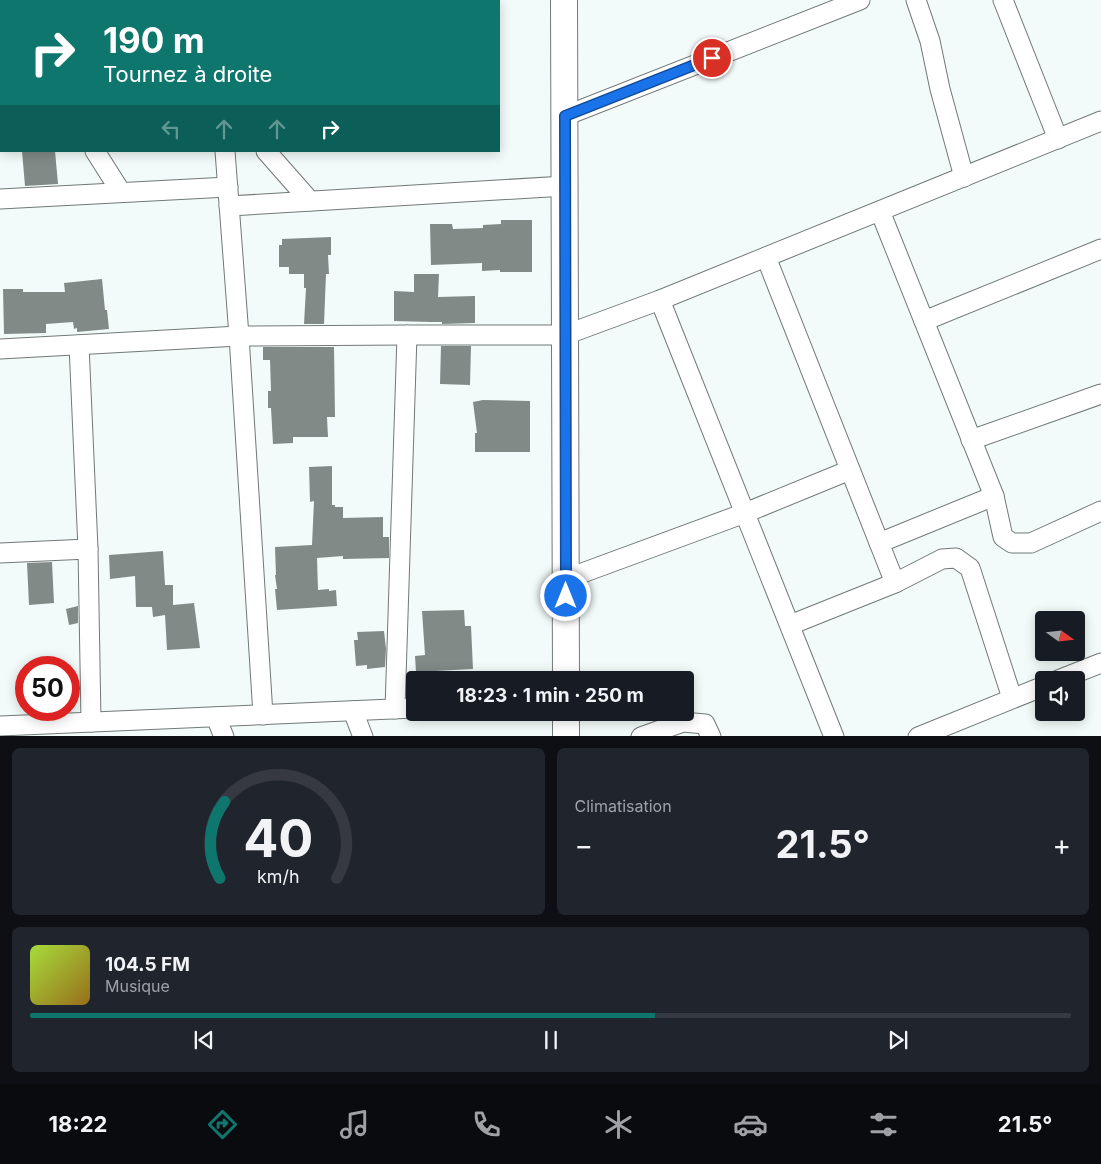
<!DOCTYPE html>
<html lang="fr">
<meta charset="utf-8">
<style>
body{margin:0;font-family:Inter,sans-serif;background:#20242c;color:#f1f3f6;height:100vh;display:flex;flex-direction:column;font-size:19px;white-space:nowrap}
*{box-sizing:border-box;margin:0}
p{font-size:16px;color:#9ea1a6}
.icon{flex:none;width:28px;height:28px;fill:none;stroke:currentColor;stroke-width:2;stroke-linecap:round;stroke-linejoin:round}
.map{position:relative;height:736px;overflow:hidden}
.details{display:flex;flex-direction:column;gap:12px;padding:12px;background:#0d0f14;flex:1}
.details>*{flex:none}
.guide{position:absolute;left:0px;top:0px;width:500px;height:152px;box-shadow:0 2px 12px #0003;background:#0f766e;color:#fff;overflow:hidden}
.needle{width:32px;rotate:105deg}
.fabs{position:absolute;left:1035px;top:611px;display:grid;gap:10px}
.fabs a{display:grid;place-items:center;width:50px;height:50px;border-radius:5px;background:#171b24;box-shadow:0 2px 12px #0003;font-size:25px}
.speed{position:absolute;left:15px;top:656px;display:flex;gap:10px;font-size:25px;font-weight:700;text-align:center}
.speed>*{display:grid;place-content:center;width:65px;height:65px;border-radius:50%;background:#171b24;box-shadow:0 2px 12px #0003;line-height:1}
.speed .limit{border:8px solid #d22;background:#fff;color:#111}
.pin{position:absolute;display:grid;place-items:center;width:42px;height:42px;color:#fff;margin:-21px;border:2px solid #fff;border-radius:50%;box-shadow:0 1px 5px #0007}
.me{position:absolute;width:55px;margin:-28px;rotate:0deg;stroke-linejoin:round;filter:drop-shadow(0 0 4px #0008)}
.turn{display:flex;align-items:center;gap:18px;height:105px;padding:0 20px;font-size:22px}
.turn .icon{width:65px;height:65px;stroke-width:2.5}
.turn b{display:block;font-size:35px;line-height:42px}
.lanes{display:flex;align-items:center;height:48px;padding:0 20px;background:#0003;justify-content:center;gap:25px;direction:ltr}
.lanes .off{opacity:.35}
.big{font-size:38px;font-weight:700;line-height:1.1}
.details .widget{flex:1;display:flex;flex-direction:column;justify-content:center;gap:8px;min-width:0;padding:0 18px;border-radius:8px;background:#20242c}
.details .dial{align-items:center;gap:0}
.dial svg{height:130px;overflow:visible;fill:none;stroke:#363941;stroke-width:7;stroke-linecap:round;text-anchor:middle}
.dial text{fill:#f1f3f6;stroke:none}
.song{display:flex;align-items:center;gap:15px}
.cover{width:60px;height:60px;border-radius:8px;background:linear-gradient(135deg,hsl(80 70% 55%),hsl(40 70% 35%))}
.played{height:5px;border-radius:2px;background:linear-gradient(90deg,#0f766e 60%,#363941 60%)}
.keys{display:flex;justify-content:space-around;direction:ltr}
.heat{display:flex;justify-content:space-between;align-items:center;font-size:28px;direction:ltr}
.details .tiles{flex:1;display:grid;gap:12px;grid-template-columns:1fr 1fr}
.widget:last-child{grid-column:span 2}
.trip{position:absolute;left:406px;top:671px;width:288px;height:50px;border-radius:5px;background:#171b24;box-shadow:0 2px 12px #0003;font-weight:700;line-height:50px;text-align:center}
.menu{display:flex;height:80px;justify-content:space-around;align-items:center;background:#090b0e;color:#9ea1a6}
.menu .icon{width:35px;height:35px}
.menu .active{color:#0f766e}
.menu b{font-size:22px;color:#f1f3f6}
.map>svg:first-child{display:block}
</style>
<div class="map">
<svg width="1101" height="737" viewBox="0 0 1101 737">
<rect width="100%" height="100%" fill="#f2fbf9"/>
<!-- building -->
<g fill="#828a88">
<path d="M22 151H55L58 184 25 186Z"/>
<path d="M501 220H532V272H500V270L482 271V263L431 265 430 224H452L453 229 483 228V225L501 224Z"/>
<path d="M331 237V255H328L329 274H326L324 324H304L306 288H304V274H289V267H279V245H282V239Z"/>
<path d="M414 274H439L438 297 475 296V323L442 324V322H432L394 321V291L414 292Z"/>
<path d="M102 279 105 310H107L109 329 77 332V328L74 329 73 322 46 324V333L4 334 3 289H23V292H65L64 283Z"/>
<path d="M441 346H471L470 385 440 384Z"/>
<path d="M263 347H334L335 417H327L328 437H293V443L273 444 271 408H268V391H271L270 360H263Z"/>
<path d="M483 400 530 401V452H475V433H477L473 402Z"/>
<path d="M332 466V505H335V507H343V518L383 517V537H389V558L343 559V556L317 558 318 590 329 589V591L336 590 337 606 277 610 275 589H277L275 575H276L275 547 312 545 314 501 310 502 309 467Z"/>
<path d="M163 551 165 585H173V605L194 603 200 648 167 650 165 615 153 617 152 607H136L135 576 110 579 109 555Z"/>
<path d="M52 562 54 603 29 605 27 563Z"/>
<path d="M78 606V623L69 625 66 609Z"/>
<path d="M464 610 465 626H471L473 669 416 672 415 656 425 655 422 611Z"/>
<path d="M384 631 386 649 385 667 367 669V665L356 666 354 640H358L357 632Z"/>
</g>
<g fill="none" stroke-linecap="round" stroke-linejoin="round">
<!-- street casing -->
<g stroke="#717977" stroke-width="21">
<g id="street">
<path d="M62 0V1"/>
<path d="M215 0V1"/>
<path d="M916 0 930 41 940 89 964 177"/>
<path d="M1003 0 1058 139"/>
<path d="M565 116 860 0"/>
<path d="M95 151 121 192"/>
<path d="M225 151 239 336 263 715"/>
<path d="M266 151 310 201"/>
<path d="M0 199 228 187"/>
<path d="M229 206 565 186"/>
<path d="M880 211 994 496 1003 537 1012 543H1031L1101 511"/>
<path d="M766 257 895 583"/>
<path d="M660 300 834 737"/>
<path d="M924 321 1101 249"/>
<path d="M79 345 88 549"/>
<path d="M0 349 239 336 407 335H565L660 300 1101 121"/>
<path d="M971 440 1101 394"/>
<path d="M879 543 994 496"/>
<path d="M0 553 88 549 91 722"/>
<path d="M566 579 745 513 850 470"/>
<path d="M790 625 895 583 942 559 956 558 970 568 1012 698"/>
<path d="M1058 680 1101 663"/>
<path d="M395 709 407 335"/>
<path d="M353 711 363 737"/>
<path d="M216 717 224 737"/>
<path d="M0 726 415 708"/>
<path d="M641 737 683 722 705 724 711 737"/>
<path d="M918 737 1044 686"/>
</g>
</g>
<!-- secondary casing -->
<g stroke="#717977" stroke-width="28">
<g id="secondary">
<path d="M564 0 566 680"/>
<path d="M566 712V737"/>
</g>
</g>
<!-- street -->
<use href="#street" stroke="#fff" stroke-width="19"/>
<!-- secondary -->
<use href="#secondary" stroke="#fff" stroke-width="26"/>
</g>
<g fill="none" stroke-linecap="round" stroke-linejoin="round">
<!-- route casing -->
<g stroke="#114b97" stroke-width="12">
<path id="route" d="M566 596 565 116 712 58"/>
</g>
<!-- route -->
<use href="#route" stroke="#1a73e8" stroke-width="9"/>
</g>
</svg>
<div class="fabs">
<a><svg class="needle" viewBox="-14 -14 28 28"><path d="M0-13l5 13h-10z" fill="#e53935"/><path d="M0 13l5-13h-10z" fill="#9ea1a6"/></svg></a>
<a><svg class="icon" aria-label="sound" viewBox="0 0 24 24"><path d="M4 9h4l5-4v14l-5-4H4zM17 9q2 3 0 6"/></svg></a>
</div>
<div class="speed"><div class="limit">50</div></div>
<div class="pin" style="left:712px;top:58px;background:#d93025"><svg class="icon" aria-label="arrive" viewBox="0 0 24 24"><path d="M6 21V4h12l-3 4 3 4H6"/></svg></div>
<svg class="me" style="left:566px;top:596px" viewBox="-20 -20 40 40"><circle r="17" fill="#1a73e8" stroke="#fff" stroke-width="3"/><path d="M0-11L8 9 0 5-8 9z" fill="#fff"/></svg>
<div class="trip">18:23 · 1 min · 250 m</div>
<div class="guide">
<div class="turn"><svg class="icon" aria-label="right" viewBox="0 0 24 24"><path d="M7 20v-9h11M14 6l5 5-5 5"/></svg><div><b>190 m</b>Tournez à droite</div></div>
<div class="lanes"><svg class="icon off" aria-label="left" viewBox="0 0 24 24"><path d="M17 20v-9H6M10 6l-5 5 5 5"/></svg><svg class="icon off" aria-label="ahead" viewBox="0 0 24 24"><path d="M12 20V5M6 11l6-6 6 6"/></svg><svg class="icon off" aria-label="ahead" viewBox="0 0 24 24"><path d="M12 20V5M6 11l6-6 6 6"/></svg><svg class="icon" aria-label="right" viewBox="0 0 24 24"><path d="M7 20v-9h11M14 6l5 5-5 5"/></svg></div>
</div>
</div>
<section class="details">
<div class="tiles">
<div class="widget dial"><svg viewBox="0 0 100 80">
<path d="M14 69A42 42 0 1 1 86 69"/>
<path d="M14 69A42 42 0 0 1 17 22" stroke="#0f766e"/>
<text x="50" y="56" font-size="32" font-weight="700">40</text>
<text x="50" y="72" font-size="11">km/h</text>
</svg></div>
<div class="widget"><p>Climatisation</p>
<div class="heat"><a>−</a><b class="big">21.5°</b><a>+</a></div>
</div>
<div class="widget">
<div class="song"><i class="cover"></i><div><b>104.5 FM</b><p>Musique</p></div></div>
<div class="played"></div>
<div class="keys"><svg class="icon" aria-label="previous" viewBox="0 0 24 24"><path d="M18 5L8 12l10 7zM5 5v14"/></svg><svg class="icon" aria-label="pause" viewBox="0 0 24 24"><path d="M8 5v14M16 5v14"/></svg><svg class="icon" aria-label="next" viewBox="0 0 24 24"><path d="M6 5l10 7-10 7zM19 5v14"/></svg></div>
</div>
</div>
</section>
<nav class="menu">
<b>18:22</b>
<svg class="icon active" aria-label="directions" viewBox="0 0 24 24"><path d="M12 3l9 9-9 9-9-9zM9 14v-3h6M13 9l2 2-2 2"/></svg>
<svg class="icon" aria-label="music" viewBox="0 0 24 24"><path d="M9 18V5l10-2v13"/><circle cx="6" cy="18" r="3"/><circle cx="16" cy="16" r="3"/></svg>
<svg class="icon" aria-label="phone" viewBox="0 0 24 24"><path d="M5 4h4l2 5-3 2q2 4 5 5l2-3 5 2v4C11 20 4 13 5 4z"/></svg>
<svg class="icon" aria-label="climate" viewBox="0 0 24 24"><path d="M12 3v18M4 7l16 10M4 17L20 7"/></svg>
<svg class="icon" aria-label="car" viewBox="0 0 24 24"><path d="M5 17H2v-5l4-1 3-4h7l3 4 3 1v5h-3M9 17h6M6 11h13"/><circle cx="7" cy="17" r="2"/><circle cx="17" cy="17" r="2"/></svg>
<svg class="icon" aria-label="filters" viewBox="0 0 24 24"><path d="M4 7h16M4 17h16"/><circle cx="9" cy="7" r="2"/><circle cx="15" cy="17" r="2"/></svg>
<b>21.5°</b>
</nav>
